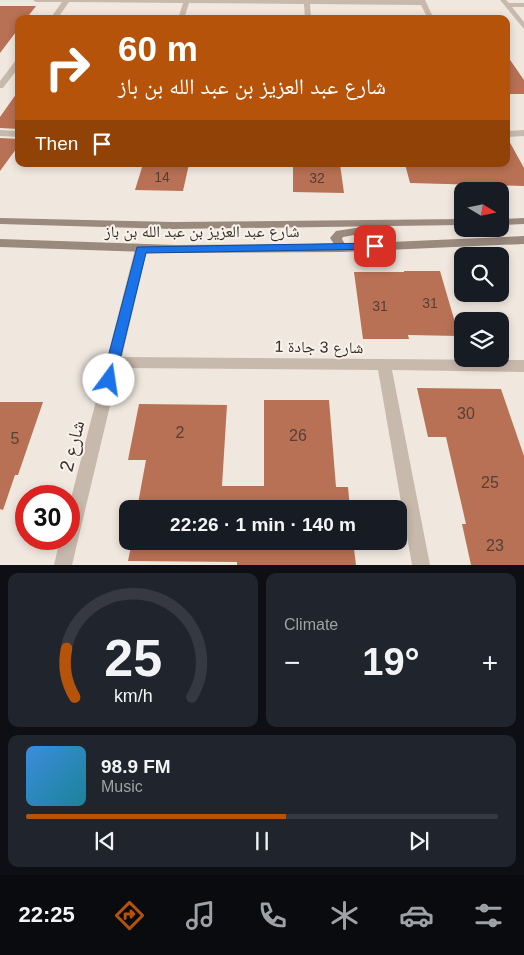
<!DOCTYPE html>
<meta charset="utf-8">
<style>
body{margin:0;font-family:Arial,"Noto Naskh Arabic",sans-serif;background:#20242c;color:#f1f3f6;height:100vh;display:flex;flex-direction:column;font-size:19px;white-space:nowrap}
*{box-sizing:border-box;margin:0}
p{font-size:16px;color:#9ea1a6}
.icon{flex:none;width:28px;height:28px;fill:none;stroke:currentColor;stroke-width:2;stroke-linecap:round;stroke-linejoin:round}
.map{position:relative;height:565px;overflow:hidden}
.sheet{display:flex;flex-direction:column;gap:8px;padding:8px;background:#0d0f14;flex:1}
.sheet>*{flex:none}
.hud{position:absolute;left:15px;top:15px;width:495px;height:152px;border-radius:10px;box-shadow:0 2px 8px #0003;background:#b45309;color:#fff;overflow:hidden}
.needle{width:32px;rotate:100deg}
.tools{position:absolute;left:454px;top:182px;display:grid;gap:10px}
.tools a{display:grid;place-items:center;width:55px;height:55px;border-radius:10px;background:#171b24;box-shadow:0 2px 8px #0003;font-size:25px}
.speed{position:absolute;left:15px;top:485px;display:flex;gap:10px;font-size:25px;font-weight:700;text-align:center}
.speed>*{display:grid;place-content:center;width:65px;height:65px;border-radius:50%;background:#171b24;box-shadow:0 2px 8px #0003;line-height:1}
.speed .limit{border:8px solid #d22;background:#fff;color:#111}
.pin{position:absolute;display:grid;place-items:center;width:42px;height:42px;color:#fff;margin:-21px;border-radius:10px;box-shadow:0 2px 8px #0006}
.me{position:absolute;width:55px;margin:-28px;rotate:14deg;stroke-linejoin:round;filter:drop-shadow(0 0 4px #0008)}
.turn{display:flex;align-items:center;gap:18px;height:105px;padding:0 20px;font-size:22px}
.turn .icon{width:65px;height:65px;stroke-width:2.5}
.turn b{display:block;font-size:35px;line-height:42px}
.then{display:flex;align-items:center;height:48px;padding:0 20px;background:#0003;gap:10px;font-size:19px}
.big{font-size:38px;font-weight:600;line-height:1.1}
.sheet .tile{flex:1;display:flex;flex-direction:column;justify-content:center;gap:8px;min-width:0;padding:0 18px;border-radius:10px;background:#20242c}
.sheet .dial{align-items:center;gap:0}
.dial svg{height:130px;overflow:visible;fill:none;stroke:#363941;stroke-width:7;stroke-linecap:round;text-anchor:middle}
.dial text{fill:#f1f3f6;stroke:none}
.song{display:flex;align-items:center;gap:15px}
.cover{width:60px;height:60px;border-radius:8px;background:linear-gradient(135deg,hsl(210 70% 55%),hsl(190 70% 35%))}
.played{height:5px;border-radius:2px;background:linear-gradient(90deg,#b45309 55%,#363941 55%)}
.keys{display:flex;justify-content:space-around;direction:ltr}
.heat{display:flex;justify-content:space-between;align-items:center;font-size:28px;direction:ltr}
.sheet .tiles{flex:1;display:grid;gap:8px;grid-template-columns:1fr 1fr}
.tile:last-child{grid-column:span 2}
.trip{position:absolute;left:119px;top:500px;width:288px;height:50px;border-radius:10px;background:#171b24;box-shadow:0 2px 8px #0003;font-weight:600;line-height:50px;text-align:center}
.menu{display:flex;height:80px;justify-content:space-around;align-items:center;background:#090b0e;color:#9ea1a6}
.menu .icon{width:35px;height:35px}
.menu .selected{color:#b45309}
.menu b{font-size:22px;color:#f1f3f6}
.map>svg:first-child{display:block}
</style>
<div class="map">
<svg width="524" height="565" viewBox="0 0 524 565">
<rect width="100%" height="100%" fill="#f0e8df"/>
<!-- building -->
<g fill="#b87154">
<path d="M0 6H36L26 19H19V28L0 53Z"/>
<path d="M506 54 524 80V94H506Z"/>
<path d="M19 90V129L0 128V117Z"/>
<path d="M0 138 19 139V145L0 171Z"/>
<path d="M506 139H508L524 168V186L410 183 405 164H506Z"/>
<path d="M143 164H189L183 191 135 190Z"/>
<path d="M293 164H340L344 193 293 192Z"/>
<path d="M404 271H440L459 336 408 335 409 339H363L354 272H404Z"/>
<path d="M417 388 501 389 524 456V565H471L462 524H466L446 437H428Z"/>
<path d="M264 400H329L336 487H348L350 509H137L146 460H128L139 404 227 405 222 486H264Z"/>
<path d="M0 402H43L18 475H15L3 510 0 509Z"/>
<path d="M132 541H353L356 565H237V562L128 561Z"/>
</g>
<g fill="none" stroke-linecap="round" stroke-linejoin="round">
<!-- street -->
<g fill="#c7b9ac" fill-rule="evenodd">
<path d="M33 0H425L434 19H428L421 5 310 4 311 19H305L304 4 189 3 184 19H178L183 3 69 2 57 19H50L62 2H36Z"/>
<path d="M500 0H506L509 3H524V7H512L524 22V29Z"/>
<path d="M16 60H19V67L3 88H0V81Z"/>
<path d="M0 130 19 131V137L0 136Z"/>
<path d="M524 130V136L506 137V131Z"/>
<path d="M141 245 147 249 122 357 524 360V372L392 370 430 565H412L378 370 119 368 72 565H54L60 539H69V506L135 249Z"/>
</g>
<!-- secondary -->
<g fill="#9a897d" fill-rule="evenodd">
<path d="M0 218 173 222 462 219V225L173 229 0 224Z"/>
<path d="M524 218V224L500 225V219Z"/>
<path d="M362 227 368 231 366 233 343 237 342 239 345 244 524 236V244L342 252 176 253 0 247V239L176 245 334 244 330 238 336 231Z"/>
</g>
</g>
<!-- route -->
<path fill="#1a73e8" stroke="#114b97" d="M375 243 379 244 380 246 379 249 146 253 115 380 113 384 109 386 104 384 102 380 137 247Z"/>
<g text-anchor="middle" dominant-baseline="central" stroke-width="4" stroke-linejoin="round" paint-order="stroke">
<!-- number labels -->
<g font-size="14" fill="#563f34">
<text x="162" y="177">14</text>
<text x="317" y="178">32</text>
<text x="430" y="303">31</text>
<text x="380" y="306">31</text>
</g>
<!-- street labels -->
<g font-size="16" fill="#362e2a" stroke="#f8f2eb">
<text x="202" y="231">شارع عبد العزيز بن عبد الله بن باز</text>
<text transform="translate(319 347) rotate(1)">شارع 3 جادة 1</text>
</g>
<!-- near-number labels -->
<g font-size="16" fill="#563f34">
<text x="466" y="413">30</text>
<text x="180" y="432">2</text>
<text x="298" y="435">26</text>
<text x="15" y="438">5</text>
<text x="490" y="482">25</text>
<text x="495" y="545">23</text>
</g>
<!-- near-street labels -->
<g font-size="19" fill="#362e2a" stroke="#f8f2eb">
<text transform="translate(72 446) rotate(-76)">شارع 2</text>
</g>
</g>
</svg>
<div class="tools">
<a><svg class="needle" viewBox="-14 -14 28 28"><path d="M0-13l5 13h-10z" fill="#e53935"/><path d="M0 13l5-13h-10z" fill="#9ea1a6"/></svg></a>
<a><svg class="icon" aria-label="search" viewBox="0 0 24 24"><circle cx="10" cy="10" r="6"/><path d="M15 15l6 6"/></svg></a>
<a><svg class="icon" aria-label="layers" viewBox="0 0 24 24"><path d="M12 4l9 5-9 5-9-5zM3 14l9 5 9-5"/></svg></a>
</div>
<div class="speed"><div class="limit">30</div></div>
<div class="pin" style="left:375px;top:246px;background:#d93025"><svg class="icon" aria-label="arrive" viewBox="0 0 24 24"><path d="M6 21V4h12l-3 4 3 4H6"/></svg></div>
<svg class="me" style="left:109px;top:380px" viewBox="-20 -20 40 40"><circle r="19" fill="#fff"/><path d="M0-13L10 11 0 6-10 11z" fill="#1a73e8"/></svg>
<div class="trip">22:26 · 1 min · 140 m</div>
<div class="hud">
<div class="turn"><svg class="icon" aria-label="right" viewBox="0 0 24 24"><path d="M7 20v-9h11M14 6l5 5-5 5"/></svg><div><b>60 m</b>شارع عبد العزيز بن عبد الله بن باز</div></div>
<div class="then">Then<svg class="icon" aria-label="arrive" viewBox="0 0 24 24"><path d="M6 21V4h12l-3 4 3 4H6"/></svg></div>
</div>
</div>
<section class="sheet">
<div class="tiles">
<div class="tile dial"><svg viewBox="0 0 100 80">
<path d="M14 69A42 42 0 1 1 86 69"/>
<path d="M14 69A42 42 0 0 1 9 39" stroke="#b45309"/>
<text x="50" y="56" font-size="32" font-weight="700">25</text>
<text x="50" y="72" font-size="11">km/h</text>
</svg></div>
<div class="tile"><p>Climate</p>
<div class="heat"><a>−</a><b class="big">19°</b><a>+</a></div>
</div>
<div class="tile">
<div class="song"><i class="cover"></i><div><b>98.9 FM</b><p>Music</p></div></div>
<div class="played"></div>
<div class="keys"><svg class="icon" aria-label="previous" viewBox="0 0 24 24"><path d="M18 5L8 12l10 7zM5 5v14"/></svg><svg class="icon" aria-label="pause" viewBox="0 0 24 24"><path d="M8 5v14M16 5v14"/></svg><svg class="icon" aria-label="next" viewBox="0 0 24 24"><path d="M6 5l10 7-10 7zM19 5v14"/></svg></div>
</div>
</div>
</section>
<nav class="menu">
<b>22:25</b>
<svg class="icon selected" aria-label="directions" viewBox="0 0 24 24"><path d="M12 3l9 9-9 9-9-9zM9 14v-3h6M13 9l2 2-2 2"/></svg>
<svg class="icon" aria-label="music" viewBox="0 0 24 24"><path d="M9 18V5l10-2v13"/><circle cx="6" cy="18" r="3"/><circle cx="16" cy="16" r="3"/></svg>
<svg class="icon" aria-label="phone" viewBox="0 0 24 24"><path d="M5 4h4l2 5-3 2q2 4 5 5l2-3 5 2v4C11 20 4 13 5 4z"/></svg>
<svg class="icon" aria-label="climate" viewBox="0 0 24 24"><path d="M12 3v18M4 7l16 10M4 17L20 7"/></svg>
<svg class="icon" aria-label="car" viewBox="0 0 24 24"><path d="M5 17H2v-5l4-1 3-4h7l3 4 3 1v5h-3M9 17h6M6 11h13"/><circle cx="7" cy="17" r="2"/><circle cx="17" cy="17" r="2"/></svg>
<svg class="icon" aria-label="filters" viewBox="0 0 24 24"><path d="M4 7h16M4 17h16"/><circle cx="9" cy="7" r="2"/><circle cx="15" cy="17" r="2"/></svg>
</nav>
